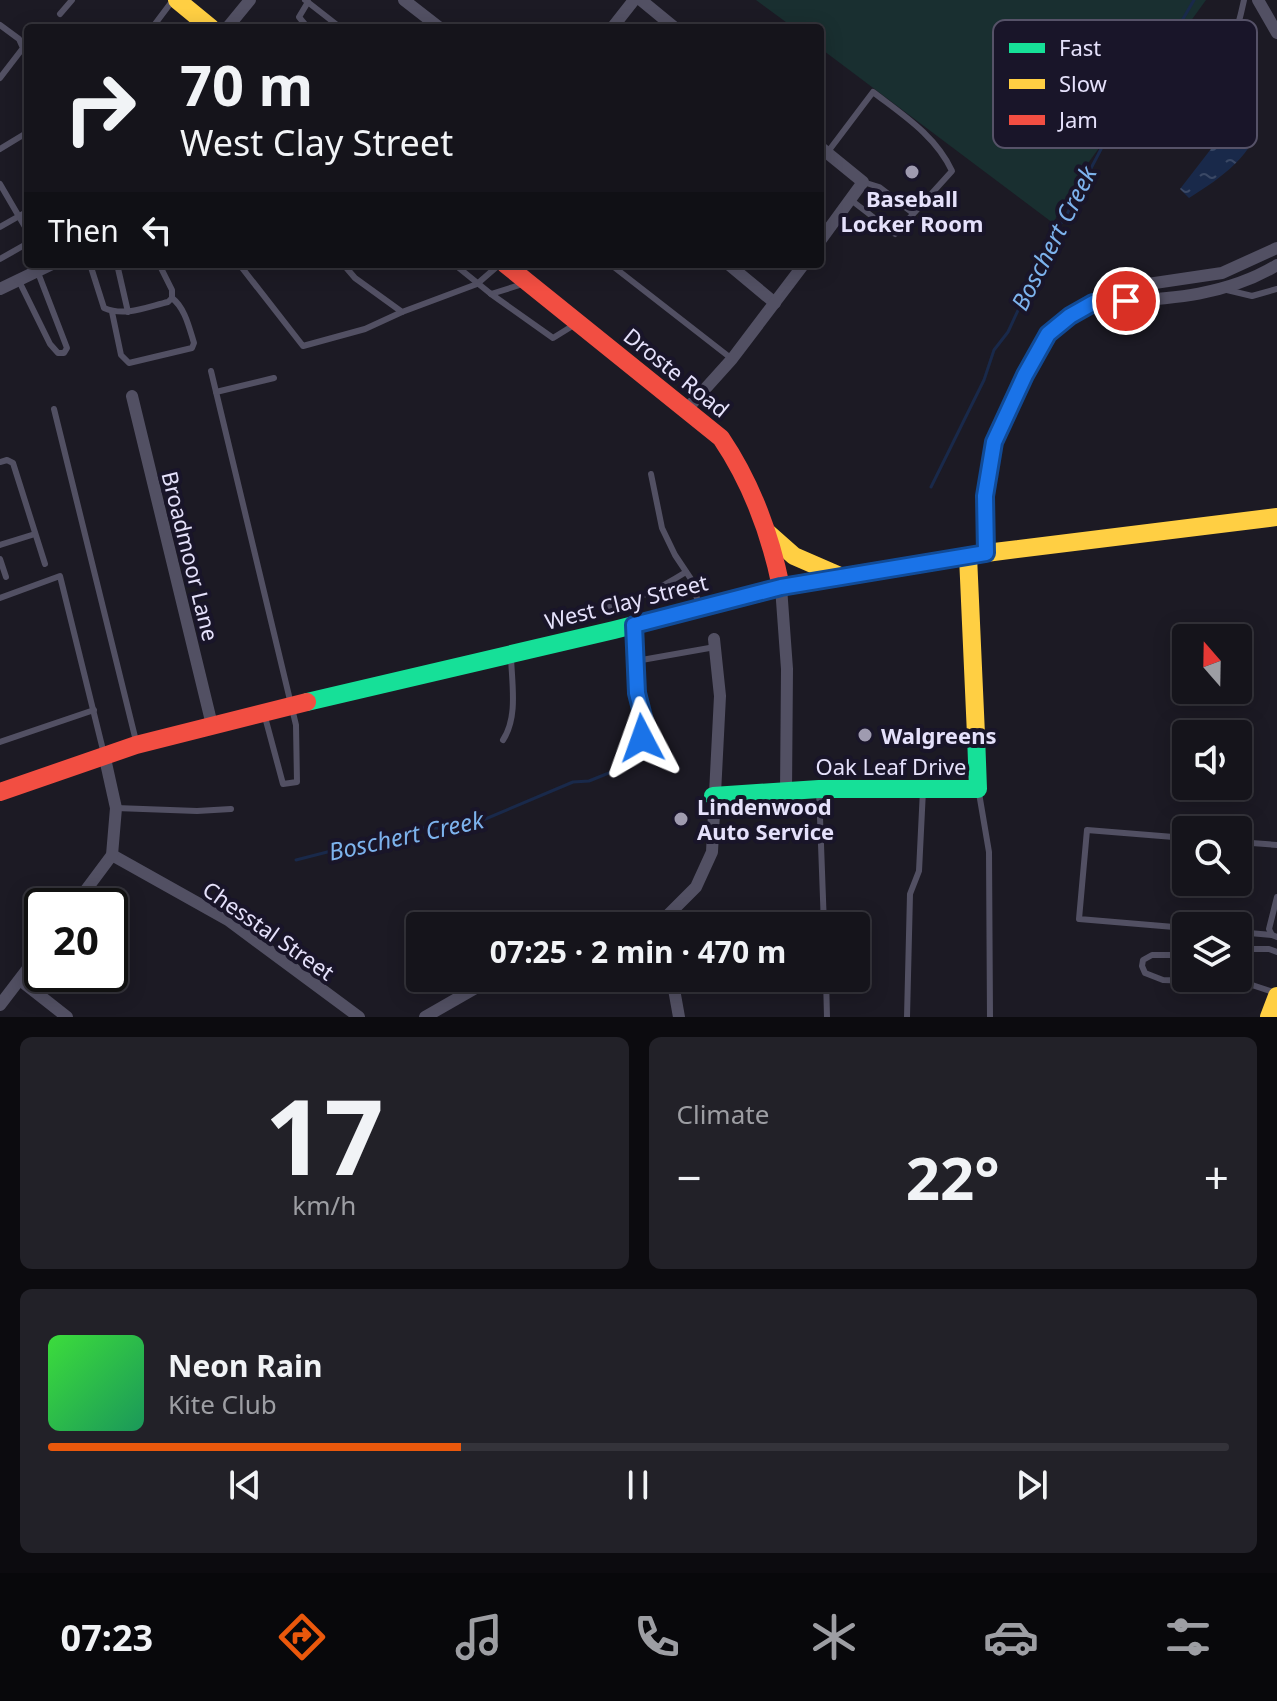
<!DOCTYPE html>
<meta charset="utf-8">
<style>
body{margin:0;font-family:"Noto Sans",sans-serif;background:#222128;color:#f1f3f6;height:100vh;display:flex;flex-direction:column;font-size:30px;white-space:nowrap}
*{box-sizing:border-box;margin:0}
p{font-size:26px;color:#9d9ea3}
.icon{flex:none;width:44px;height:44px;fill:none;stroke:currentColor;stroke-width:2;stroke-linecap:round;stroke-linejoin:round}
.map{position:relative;height:1017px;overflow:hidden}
.panel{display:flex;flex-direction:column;gap:20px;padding:20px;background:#0c0b0f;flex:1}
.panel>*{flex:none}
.top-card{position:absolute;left:24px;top:24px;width:800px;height:244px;border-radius:8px;box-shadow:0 4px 20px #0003,0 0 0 2px #34333a;background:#15141b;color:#f1f3f6;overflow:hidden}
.needle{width:52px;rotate:340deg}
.tools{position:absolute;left:1172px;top:624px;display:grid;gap:16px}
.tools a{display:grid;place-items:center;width:80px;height:80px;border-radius:8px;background:#15141b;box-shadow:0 4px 20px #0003,0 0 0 2px #34333a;font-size:40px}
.speed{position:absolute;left:24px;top:888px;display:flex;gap:16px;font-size:40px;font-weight:700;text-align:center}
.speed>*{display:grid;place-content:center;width:104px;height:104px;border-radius:50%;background:#15141b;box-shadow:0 4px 20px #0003,0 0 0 2px #34333a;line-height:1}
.speed .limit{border:4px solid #111;border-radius:12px;background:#fff;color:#111}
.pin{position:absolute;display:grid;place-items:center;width:68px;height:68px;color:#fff;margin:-34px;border:4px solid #fff;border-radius:50%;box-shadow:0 2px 8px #0007}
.me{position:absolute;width:88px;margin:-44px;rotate:356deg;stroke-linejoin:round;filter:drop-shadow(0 0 6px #0008)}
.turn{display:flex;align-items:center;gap:28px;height:168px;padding:0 24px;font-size:36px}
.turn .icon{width:104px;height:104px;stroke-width:2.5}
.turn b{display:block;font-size:56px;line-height:68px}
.then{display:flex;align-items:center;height:76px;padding:0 24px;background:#0003;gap:16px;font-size:30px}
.big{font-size:60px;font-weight:700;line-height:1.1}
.panel .tile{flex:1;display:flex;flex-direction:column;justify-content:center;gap:12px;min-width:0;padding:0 28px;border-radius:12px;background:#222128}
.panel .dial{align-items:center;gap:0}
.dial b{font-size:104px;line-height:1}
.song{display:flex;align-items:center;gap:24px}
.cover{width:96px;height:96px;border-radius:12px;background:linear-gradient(135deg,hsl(120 70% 55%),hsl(150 70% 35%))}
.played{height:8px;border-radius:4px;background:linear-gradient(90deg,#ea580c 35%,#34333a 35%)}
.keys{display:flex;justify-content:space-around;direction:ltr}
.heat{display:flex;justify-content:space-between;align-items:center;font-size:44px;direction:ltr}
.panel .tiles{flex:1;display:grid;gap:20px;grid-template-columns:1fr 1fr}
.tile:last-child{grid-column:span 2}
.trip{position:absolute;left:406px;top:912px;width:464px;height:80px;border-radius:8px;background:#15141b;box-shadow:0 4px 20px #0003,0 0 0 2px #34333a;font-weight:700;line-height:80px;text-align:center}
.tab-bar{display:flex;height:128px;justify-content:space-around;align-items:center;background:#08080b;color:#9d9ea3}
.tab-bar .icon{width:56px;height:56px}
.tab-bar .current{color:#ea580c}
.tab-bar b{font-size:36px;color:#f1f3f6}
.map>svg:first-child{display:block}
</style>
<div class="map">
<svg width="1277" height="1017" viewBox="0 0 1277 1017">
<defs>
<pattern id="water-ripples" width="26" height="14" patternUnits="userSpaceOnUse" patternTransform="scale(2)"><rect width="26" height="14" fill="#19294a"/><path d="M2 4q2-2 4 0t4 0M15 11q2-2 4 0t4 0" fill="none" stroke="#3a4865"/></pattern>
</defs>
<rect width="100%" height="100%" fill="#1c1a24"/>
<!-- green -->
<path fill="#192f30" d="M756 0H1206L1086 166 1053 223 820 48V28H794Z"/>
<!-- water -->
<path fill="url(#water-ripples)" d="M1249 107C1277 143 1213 183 1189 198L1180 189 1221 136 1231 118 1240 109Z"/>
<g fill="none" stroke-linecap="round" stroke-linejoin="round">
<!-- stream -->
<g stroke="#19294a" stroke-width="3">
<path d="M931 487 984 380 994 350 1008 332 1053 234 1066 216 1132 90 1162 55 1194 0"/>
<path d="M296 860 421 828H464L573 782 589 781 651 756"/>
</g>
<!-- lane -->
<g stroke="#525063" stroke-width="6">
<path d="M305 0 341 28"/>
<path d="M308 2 299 17 308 28"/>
<path d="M60 14 72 0"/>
<path d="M0 25 19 39 23 48 0 78"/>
<path d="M152 28 173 0"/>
<path d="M1148 131C1156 119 1164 98 1177 90 1186 85 1197 84 1206 78 1231 60 1238 28 1244 0"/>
<path d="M0 149 28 132"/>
<path d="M827 153 873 92C903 115 936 136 952 171L895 234 851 200"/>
<path d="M863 182 879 187 913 213"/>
<path d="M0 184 28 232"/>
<path d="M0 227 28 211"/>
<path d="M0 259 28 243"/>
<path d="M90 264 104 308C125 317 147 307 168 302L172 298V290L159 264"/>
<path d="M117 264 128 312"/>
<path d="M239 264 303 346 365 329 402 312"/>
<path d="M343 264 355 278 402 312 477 284 500 264"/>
<path d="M454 264 491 294 526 283"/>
<path d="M610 264 732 359"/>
<path d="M18 279 50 344 58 353H64L67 348 37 270"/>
<path d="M1227 290 1252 296 1277 289"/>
<path d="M491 294 553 338 574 325"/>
<path d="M112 312 121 355 129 363 192 348 194 343C189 327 185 308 172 298"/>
<path d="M211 371 296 725 297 782 283 784 265 717"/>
<path d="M216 392 274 378"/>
<path d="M54 409 136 741"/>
<path d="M0 462 7 460 13 463 45 564"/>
<path d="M651 474 662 528 675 555 691 579 699 605"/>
<path d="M0 545 35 534"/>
<path d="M0 559 6 577"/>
<path d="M0 598 60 576 104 754"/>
<path d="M608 607C638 600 660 588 686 572"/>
<path d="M634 629 637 693 644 721 642 738"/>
<path d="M636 661 715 647"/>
<path d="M503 740C518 717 512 685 511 657"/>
<path d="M0 742 94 710"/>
<path d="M819 790 824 926"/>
<path d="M979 793 989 852 990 1017"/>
<path d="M116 808 197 811 231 809"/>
<path d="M1186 838 1087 830 1079 919 1186 928"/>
<path d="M1238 842 1277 845"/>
<path d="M1277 897 1269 929 1272 935 1277 937"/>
<path d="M1238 932 1272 935"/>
<path d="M1238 949H1269L1277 952"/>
<path d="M1186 955H1152L1143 960 1142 966 1145 973 1163 980 1246 983 1276 993"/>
<path d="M826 978 827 1017"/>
<path d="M907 1017 910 894 919 871 923 790"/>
</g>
<!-- street -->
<g stroke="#525063" stroke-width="12">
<path d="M404 0 440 28"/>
<path d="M641 0 675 28"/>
<path d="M1258 0 1277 33"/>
<path d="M227 28 250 0"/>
<path d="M612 28 634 0"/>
<path d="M820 147 863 182 820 241"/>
<path d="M728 264 775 303"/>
<path d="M0 289 52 264"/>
<path d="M1100 303C1161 299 1223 298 1277 265"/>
<path d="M132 396 212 725"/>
<path d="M687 409 732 359 804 264"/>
<path d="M986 553 985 496 994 442 1025 375 1048 334 1070 316 1121 288 1222 273 1277 248"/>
<path d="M781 587 787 669 786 792"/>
<path d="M112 855 228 920 359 1017"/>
<path d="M74 906 112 855 116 808 104 754"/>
<path d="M657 926 696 887 712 852 720 696 714 639"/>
<path d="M672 978 679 1017"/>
<path d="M20 980 67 1017"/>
<path d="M0 1005 42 950"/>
<path d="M425 1017 493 978"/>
</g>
<!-- fast -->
<g stroke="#16e098" stroke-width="18">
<path d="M307 702 614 630 755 594"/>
<path d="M713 796 819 789H978L976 735"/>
</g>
<!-- slow -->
<g stroke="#ffcf43" stroke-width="18">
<path d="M177 0 211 28"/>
<path d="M768 533 794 556 840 576"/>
<path d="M968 556 976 735"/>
<path d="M755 594 781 587 986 553 1277 517"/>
<path d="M1269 1017 1277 996"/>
</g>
<!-- jam -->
<g stroke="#f24e42" stroke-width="18">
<path d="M505 264 721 438C752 484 770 533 781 587"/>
<path d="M0 792 136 745 307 702"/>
</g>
</g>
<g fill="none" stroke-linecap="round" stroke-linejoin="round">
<!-- route casing -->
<g stroke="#114b97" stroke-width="20">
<path id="route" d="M642 738 644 721 637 693 634 625 781 587 986 553 985 496 994 442 1025 375 1048 334 1070 316 1093 303 1126 301"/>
</g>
<!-- route -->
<use href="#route" stroke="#1a73e8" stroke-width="14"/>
</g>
<!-- markers -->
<g fill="#9f9bb0" stroke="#191529" stroke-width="3">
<circle cx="912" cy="172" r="8"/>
<circle cx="865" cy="735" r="8"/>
<circle cx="681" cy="819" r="8"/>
</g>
<g text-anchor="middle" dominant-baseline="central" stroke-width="8" stroke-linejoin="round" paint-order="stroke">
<!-- poi labels -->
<g font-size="22" font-weight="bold" fill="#e5e1fb" stroke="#191529" text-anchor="start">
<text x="912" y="198" text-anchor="middle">Baseball<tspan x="912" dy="25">Locker Room</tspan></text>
<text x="881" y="735">Walgreens</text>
<text x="697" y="806">Lindenwood<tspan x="697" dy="25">Auto Service</tspan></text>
</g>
<!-- street labels -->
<g font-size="22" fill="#e5e1fb" stroke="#191529">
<text transform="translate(677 372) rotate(39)">Droste Road</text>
<text transform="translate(191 556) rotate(76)">Broadmoor Lane</text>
<text transform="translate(626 601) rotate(-14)">West Clay Street</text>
<text x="891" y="766">Oak Leaf Drive</text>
<text transform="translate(269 930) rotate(35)">Chesstal Street</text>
</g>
<!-- water labels -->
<g font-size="24" font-style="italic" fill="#7db3ed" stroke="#191529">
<text transform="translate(1053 238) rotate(-63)">Boschert Creek</text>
<text transform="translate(406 835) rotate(-12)">Boschert Creek</text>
</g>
</g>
<!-- legend -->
<rect x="993" y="20" width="264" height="128" rx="12" fill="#191529" stroke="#565268" stroke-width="2"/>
<rect x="1009" y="43" width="36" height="10" fill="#16e098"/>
<rect x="1009" y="79" width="36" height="10" fill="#ffcf43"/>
<rect x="1009" y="115" width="36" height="10" fill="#f24e42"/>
<g font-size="22" fill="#e5e1fb">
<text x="1059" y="56">Fast</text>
<text x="1059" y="92">Slow</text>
<text x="1059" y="128">Jam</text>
</g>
</svg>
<div class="tools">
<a><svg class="needle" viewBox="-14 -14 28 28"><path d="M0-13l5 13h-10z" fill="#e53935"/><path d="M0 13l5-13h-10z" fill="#9d9ea3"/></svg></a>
<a><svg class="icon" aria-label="sound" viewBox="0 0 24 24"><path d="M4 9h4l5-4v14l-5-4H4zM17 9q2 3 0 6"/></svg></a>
<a><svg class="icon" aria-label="search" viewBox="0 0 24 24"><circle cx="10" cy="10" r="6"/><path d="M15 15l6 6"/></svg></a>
<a><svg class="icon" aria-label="layers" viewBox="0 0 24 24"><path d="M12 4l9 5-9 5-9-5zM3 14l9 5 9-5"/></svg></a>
</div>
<div class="speed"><div class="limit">20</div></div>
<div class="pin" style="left:1126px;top:301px;background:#d93025"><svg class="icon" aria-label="arrive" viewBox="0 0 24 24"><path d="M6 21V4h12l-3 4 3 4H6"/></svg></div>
<svg class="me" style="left:642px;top:738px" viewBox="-20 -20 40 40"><path d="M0-17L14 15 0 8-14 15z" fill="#1a73e8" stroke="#fff" stroke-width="4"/></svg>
<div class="trip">07:25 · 2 min · 470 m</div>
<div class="top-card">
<div class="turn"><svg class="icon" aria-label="right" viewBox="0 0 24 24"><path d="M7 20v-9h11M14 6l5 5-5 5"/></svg><div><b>70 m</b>West Clay Street</div></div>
<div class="then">Then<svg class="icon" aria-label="left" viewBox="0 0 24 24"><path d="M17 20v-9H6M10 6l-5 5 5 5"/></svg></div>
</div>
</div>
<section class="panel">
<div class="tiles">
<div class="tile dial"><b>17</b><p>km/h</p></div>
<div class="tile"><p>Climate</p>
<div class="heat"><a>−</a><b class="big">22°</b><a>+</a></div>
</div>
<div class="tile">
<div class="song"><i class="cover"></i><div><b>Neon Rain</b><p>Kite Club</p></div></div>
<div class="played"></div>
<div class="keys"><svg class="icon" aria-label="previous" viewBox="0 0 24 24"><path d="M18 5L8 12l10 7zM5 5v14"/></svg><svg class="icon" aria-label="pause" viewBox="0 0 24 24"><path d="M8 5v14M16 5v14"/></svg><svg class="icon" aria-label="next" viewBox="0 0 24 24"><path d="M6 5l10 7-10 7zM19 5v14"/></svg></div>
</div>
</div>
</section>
<nav class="tab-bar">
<b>07:23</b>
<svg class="icon current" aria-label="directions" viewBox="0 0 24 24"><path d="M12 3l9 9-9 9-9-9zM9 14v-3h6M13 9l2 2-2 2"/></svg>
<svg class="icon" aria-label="music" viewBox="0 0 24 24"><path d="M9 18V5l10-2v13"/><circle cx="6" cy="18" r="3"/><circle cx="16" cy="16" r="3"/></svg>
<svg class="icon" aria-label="phone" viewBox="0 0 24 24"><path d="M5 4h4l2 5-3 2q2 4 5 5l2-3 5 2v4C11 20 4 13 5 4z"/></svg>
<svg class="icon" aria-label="climate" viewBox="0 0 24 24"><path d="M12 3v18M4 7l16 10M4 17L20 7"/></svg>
<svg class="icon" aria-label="car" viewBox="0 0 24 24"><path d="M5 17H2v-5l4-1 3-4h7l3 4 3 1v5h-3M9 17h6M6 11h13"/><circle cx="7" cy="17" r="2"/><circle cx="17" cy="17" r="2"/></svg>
<svg class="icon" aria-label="filters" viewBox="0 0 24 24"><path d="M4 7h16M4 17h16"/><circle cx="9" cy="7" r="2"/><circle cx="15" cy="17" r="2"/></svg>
</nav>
